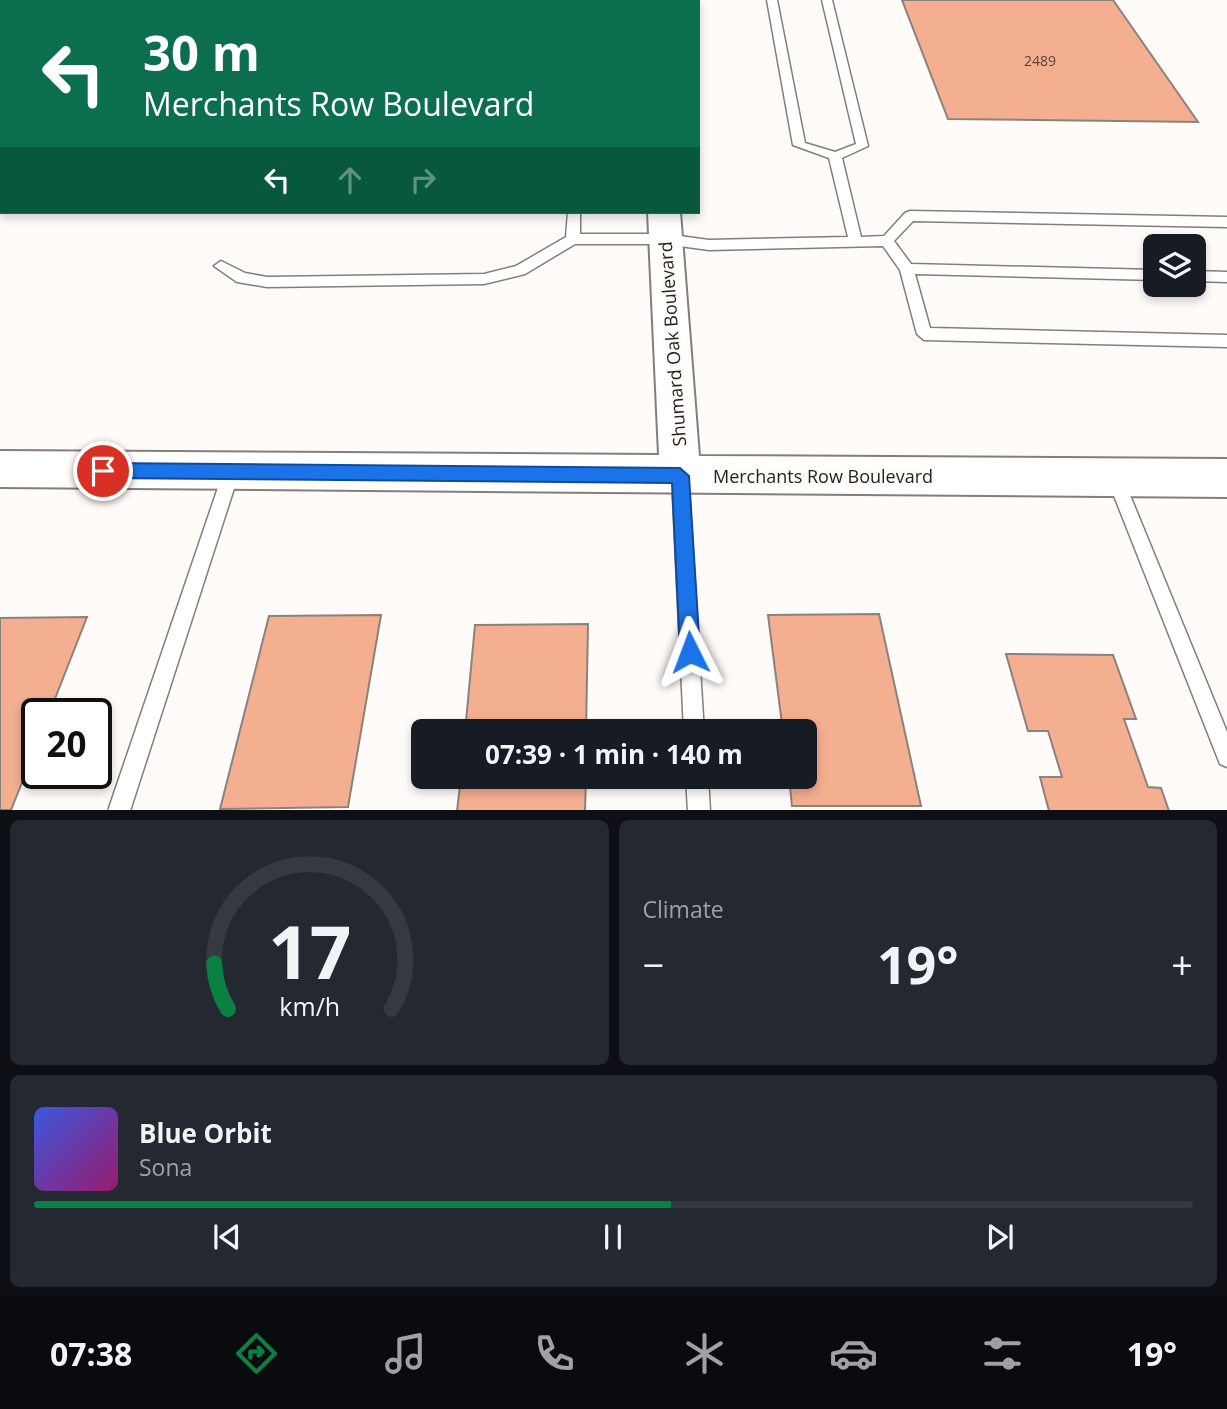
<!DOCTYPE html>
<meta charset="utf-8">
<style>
body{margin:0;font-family:"Open Sans",sans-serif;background:#242831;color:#f1f3f6;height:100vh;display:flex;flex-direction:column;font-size:26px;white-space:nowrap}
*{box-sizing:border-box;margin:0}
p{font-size:23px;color:#9ea1a6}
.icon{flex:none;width:38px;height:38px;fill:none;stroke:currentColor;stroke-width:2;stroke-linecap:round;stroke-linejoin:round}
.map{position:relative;height:810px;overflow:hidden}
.drawer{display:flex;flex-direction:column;gap:10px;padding:10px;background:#0d0f14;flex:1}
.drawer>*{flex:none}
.banner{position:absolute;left:0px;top:0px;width:700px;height:214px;box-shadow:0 4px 10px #0003;background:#0b6e4f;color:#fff;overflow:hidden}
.buttons{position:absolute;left:1143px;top:234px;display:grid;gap:14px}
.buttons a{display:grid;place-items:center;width:63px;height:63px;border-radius:10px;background:#171b24;box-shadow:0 4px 10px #0003;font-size:35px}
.speed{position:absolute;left:21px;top:698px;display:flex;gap:14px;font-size:35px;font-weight:700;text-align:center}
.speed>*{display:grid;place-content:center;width:91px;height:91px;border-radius:50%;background:#171b24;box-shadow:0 4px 10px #0003;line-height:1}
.speed .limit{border:4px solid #111;border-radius:10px;background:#fff;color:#111}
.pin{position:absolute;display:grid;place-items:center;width:60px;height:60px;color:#fff;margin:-30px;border:4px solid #fff;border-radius:50%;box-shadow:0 2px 7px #0007}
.me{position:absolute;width:77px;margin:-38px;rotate:357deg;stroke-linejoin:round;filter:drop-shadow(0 0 5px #0008)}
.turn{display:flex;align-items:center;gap:24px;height:147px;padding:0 28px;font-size:32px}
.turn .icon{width:91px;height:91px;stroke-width:2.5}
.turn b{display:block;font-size:49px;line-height:60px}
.lanes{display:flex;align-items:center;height:66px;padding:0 28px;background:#0003;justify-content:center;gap:35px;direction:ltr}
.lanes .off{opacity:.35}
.big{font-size:52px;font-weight:700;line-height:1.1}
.drawer .tile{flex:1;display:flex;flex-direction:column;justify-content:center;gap:10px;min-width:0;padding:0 24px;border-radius:10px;background:#242831}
.drawer .dial{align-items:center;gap:0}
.dial svg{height:182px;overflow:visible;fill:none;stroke:#363941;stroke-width:7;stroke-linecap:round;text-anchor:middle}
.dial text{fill:#f1f3f6;stroke:none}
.song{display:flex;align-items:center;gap:21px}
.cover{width:84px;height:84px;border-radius:10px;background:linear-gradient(135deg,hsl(230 70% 55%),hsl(320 70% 35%))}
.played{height:7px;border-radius:4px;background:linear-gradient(90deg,#0b8043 55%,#363941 55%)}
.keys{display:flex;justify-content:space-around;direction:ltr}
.heat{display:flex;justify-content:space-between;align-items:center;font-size:38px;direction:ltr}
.drawer .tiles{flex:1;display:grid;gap:10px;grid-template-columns:1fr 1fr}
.tile:last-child{grid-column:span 2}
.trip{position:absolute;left:411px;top:719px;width:406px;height:70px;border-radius:10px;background:#171b24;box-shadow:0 4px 10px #0003;font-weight:700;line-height:70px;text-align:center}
.tabs{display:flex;height:112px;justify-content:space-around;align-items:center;background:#090b0e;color:#9ea1a6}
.tabs .icon{width:49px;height:49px}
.tabs .active{color:#0b8043}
.tabs b{font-size:32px;color:#f1f3f6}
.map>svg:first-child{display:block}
</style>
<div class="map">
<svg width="1227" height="811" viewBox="0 0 1227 811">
<rect width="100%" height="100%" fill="#fffbf9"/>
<!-- building -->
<g fill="#f4ae90" stroke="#8b827e" stroke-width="2">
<path d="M195 0H310L194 2Z"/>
<path d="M902 0H1113L1198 122 948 119Z"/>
<path d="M879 614 921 806H792L789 777H805V732H783L768 615Z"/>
<path d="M381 615 348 807 220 809 269 616Z"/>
<path d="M87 617 49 714H37V745L11 810H0V618Z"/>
<path d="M588 624 586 732H465L475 625Z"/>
<path d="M1006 654 1113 655 1136 719H1124L1148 787 1161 788 1169 811H1049L1040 777H1062L1048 731H1028Z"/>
<path d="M461 777H586L585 811H457Z"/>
</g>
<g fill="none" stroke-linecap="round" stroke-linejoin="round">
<!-- lane casing -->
<g stroke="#867d79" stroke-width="3">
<g id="lane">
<path d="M110 0H120L109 2Z"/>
<rect x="580" y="0" width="10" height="2"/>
<path d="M767 0H777L805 143 835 152 856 144 822 0H832L868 146 842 158 861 237 884 236 905 213 910 211 1227 217V227L913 221 894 241 911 264 1155 270V280L915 274 930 328 1227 335V347L924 340 917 334 900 270 883 246 709 250 665 244H575L525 274 484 284 267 287 237 282 214 266 221 261 245 273 267 277 484 274 516 266 566 237 568 212H580V234H665L709 240 848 237 829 158 793 145Z"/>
<path d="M2 151V161H0V152Z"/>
<path d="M1194 271 1227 272V282L1194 281Z"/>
<path d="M231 465 237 468 239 473 130 811H108L223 473 225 468Z"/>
<path d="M680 468 686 471 688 476 704 732H684L672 476 674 471Z"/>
<path d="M1115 470 1121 473 1123 478 1227 732V767L1220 764 1107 478 1109 473Z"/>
<path d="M686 777H708L710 811H688Z"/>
</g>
</g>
<!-- secondary casing -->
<g stroke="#867d79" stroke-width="4">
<g id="secondary">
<path d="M656 0H680L655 2Z"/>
<path d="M648 212H680L699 456 1227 459V497L0 487V451L659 455Z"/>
</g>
</g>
<!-- lane -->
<use href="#lane" fill="#fff" fill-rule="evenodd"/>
<!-- secondary -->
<use href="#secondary" fill="#fff" fill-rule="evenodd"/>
</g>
<!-- route -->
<path fill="#1a73e8" stroke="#114b97" stroke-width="2" d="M103 463 680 468 689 476 700 652 697 659 690 662 683 659 680 652 672 483 103 478 94 471Z"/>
<g text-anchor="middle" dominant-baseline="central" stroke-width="6" stroke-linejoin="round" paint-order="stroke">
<!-- number labels -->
<g font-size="14" fill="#57433a">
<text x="1040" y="60">2489</text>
</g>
<!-- street labels -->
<g font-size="18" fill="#231f1d" stroke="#fffbf9">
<text transform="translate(672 344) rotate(-94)">Shumard Oak Boulevard</text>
<text x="823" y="476">Merchants Row Boulevard</text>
</g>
</g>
</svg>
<div class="buttons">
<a><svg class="icon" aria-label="layers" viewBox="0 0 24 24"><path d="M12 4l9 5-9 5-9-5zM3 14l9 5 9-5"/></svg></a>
</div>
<div class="speed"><div class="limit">20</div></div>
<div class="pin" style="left:103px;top:471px;background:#d93025"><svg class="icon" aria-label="arrive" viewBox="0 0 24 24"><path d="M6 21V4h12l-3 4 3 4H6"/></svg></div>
<svg class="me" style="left:690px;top:652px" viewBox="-20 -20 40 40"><path d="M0-17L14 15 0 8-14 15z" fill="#1a73e8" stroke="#fff" stroke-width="4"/></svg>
<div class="trip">07:39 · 1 min · 140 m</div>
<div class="banner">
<div class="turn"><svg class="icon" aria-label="left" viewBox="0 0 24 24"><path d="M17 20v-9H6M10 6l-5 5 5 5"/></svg><div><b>30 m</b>Merchants Row Boulevard</div></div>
<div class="lanes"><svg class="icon" aria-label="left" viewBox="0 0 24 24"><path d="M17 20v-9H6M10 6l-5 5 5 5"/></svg><svg class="icon off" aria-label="ahead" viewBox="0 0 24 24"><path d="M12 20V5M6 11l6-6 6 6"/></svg><svg class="icon off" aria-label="right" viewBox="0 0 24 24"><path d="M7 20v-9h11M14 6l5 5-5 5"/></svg></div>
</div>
</div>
<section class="drawer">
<div class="tiles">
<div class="tile dial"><svg viewBox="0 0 100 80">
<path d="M14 69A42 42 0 1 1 86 69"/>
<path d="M14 69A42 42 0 0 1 8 49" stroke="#0b8043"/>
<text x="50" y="56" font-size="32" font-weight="700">17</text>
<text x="50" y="72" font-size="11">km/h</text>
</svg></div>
<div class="tile"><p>Climate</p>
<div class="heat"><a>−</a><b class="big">19°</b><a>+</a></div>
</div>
<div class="tile">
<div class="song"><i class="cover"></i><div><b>Blue Orbit</b><p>Sona</p></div></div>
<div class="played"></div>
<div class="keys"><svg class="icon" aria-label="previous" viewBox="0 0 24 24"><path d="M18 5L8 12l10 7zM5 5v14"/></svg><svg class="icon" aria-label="pause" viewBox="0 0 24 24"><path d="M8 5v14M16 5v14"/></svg><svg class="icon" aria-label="next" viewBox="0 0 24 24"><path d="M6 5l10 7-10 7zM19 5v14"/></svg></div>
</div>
</div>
</section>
<nav class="tabs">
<b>07:38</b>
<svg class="icon active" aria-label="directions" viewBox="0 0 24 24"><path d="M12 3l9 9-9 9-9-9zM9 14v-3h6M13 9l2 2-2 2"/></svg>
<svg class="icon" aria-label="music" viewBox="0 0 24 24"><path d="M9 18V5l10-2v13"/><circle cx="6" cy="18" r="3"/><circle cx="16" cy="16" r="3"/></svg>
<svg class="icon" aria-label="phone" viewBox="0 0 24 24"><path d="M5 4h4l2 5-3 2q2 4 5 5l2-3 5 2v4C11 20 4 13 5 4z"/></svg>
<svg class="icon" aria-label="climate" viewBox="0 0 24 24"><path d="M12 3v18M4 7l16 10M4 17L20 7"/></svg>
<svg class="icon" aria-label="car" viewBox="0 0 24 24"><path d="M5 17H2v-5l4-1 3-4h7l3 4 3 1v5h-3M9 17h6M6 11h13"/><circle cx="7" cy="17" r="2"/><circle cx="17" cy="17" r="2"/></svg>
<svg class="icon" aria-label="filters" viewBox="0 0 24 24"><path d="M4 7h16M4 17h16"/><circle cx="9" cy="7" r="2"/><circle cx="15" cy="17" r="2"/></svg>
<b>19°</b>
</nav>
